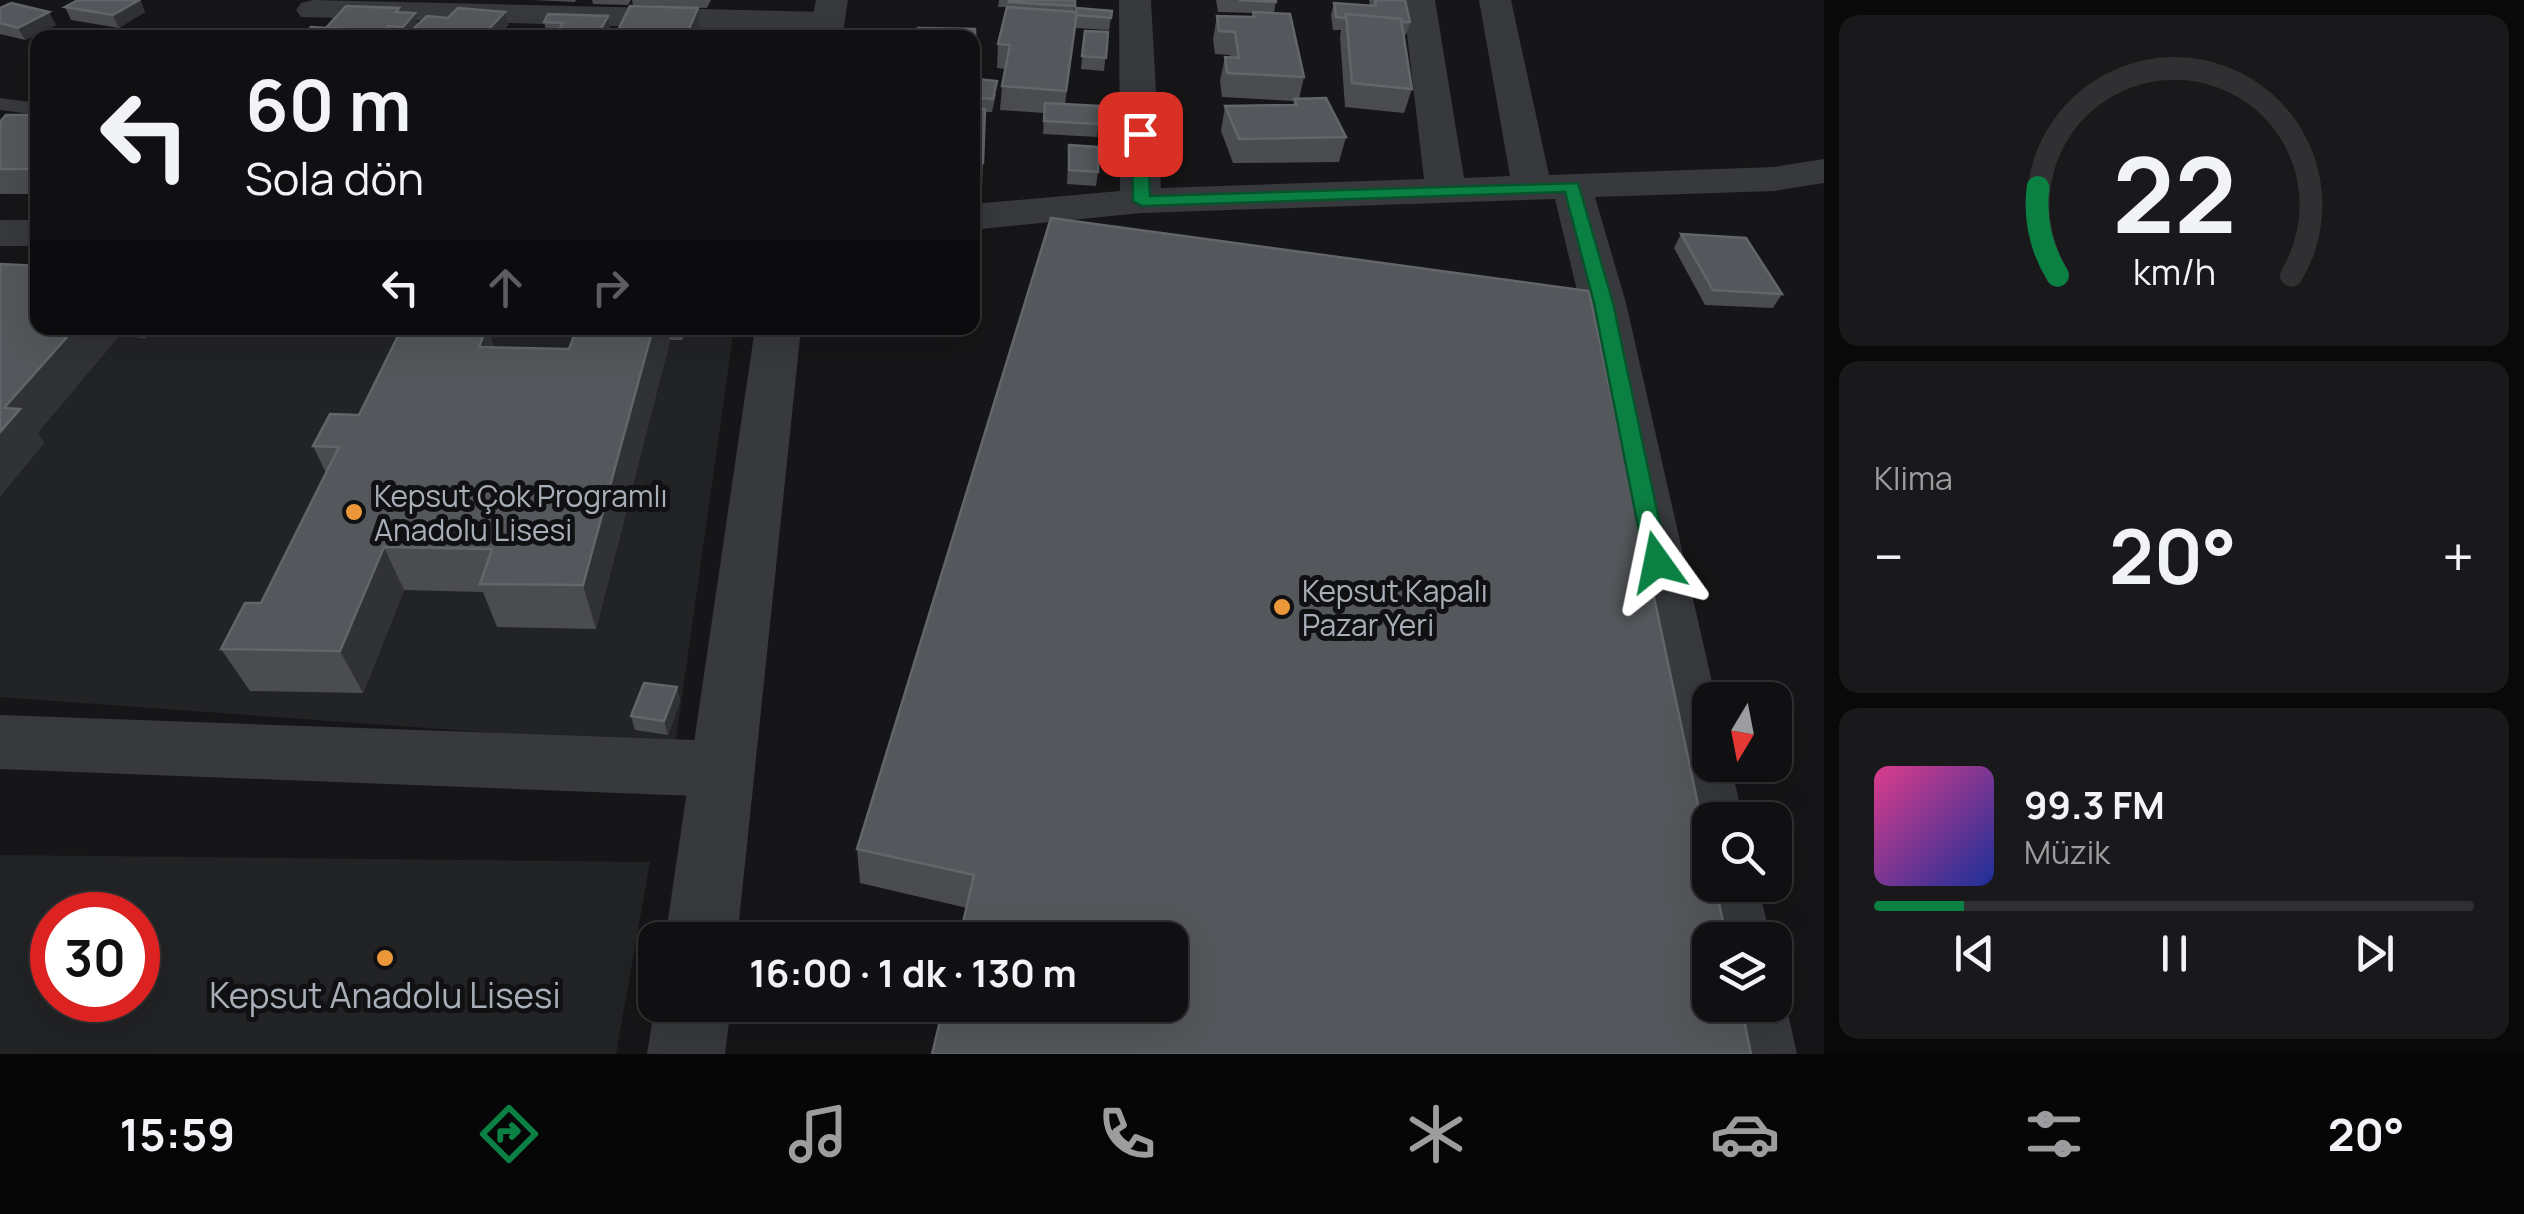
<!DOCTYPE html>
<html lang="tr">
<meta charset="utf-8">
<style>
body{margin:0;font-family:Manrope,sans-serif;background:#19191b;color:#f1f3f6;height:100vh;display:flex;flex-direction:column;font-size:38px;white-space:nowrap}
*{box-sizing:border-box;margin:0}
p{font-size:32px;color:#9c9d9f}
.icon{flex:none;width:55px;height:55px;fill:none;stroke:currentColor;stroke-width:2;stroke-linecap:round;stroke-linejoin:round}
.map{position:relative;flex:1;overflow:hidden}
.drawer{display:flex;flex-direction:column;gap:15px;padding:15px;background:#09090a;width:700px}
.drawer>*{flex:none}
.top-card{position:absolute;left:30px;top:30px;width:950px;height:305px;border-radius:20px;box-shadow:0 10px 40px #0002,0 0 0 2px #303032;background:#101012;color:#f1f3f6;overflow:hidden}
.needle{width:65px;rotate:190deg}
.fabs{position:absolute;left:1692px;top:682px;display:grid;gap:20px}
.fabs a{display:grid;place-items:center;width:100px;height:100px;border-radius:20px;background:#101012;box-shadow:0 10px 40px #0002,0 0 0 2px #303032;font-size:50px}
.speed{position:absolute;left:30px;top:892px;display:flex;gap:20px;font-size:50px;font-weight:700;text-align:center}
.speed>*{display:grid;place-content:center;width:130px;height:130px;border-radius:50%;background:#101012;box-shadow:0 10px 40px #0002,0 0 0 2px #303032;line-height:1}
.speed .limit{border:15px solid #d22;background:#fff;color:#111}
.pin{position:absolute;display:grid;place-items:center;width:85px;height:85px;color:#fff;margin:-42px;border-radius:20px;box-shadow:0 5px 15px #0006}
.me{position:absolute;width:110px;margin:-55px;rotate:348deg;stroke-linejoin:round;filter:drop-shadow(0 0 8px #0008)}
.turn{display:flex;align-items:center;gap:35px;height:210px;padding:0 50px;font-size:45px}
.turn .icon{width:130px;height:130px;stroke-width:2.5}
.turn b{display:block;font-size:70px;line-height:85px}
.lanes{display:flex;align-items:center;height:95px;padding:0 50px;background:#0003;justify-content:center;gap:50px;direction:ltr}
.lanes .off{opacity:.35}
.big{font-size:75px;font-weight:700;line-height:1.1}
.drawer .widget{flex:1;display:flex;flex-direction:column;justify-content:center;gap:15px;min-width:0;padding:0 35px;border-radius:20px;background:#19191b}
.drawer .dial{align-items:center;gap:0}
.dial svg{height:260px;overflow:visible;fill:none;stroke:#303032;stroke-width:7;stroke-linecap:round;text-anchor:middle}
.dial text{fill:#f1f3f6;stroke:none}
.song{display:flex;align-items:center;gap:30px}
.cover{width:120px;height:120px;border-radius:15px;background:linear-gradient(135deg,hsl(330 70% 55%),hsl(230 70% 35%))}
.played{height:10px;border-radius:5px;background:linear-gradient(90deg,#0b8043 15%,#303032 15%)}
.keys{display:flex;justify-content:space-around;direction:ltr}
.heat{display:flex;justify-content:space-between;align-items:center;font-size:55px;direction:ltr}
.trip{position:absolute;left:638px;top:922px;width:550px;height:100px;border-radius:20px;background:#101012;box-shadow:0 10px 40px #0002,0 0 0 2px #303032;font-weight:700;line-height:100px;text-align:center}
.dock{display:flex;height:160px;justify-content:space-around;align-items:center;background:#060607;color:#9c9d9f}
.dock .icon{width:70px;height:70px}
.dock .active{color:#0b8043}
.dock b{font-size:45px;color:#f1f3f6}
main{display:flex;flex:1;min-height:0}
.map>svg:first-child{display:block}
</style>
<main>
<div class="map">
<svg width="1824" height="1054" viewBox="0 0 1824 1054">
<rect width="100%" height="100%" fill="#161618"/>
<!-- built -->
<g fill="#222325" fill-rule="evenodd">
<path d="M0 265 38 328H734L675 746 0 697Z"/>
<path d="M0 855 650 862 616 1054H0ZM52 915H138V1000H52Z"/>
</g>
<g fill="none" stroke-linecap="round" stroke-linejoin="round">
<!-- service -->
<path fill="#37393d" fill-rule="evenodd" d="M0 98 38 103V115L0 110Z"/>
<!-- minor -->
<g fill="#37393d" fill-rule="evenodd">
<path d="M313 0 828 12 840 15 845 22 840 29 828 32 301 17 296 10 301 3Z"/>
<path d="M1119 0H1151L1161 188 1424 179 1403 0H1435L1464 178 1510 176 1479 0H1511L1549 175 1774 167 1824 159V183L1774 191 1595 197 1626 303 1716 700H1710V765H1731L1743 820H1710V851L1686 842 1676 821 1580 303 1555 199 1141 213 972 230V204L1120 191Z"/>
<rect x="0" y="220" width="38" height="26"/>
<path d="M0 715 722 741 745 749 755 769 745 789 722 797 0 769Z"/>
<path d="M1710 857V885H1758L1771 940H1710V965L1699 940 1688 885 1698 862Z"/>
<path d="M1775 980 1786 1005 1797 1054H1719L1710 1005H1775Z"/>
</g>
<!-- tertiary -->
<g fill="#37393d" fill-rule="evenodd">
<path d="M816 0H848L842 38H808Z"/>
<path d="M755 328H801L737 940H665Z"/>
<path d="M655 1005H731L725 1054H647Z"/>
</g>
</g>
<!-- wall -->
<g fill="#4a4c50">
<path d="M140 0 145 12 119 28 71 20 65 7Z"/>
<path d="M534 0H576L575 2Z"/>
<path d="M592 0H631L628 5 593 4Z"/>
<path d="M632 0H711L707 8 633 5Z"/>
<path d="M999 0H1076L1074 11H1112L1109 30 1075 28 1065 104 1099 124 1097 137 1043 134 1044 113 1000 110 1002 86 1005 69 997 68 998 44 1007 7H998Z"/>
<path d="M1216 0H1276L1274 13 1304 77 1299 99 1346 137 1339 162 1233 163 1221 131 1225 106 1293 105 1294 101 1222 97 1220 81 1225 57 1231 58 1230 55 1215 54 1213 39 1217 16 1252 17 1253 13 1218 12Z"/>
<path d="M1369 0H1405L1410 22 1406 35H1403L1412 89 1404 113 1345 107 1340 37 1341 30H1333L1331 15 1334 3 1370 5Z"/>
<path d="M0 8 56 25 25 40 0 34Z"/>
<path d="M401 12 418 24 448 18 505 12 508 25 496 38H301L326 28Z"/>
<path d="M608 16 610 29 606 38H554L556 35 547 34 544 22Z"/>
<path d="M1085 31 1108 32 1104 71 1081 69Z"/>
<path d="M972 38 976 61 975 74H972Z"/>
<path d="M996 94 992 112H985L982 188H972V96Z"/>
<path d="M38 115V194H0V122Z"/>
<path d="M1069 145 1098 172 1096 186 1067 184Z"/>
<path d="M1681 234 1782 294 1773 308 1705 305 1674 248Z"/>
<path d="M0 264 38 328H154L146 338 119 336 37 433 44 443 0 496Z"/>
<path d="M402 328H488L494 348 569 349 577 328H686L683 340H670L596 629 497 627 483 592 404 590 363 693 250 691 221 649 261 603 326 473 313 446 359 415Z"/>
<path d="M921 328H962L961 331Z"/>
<path d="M677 687 680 701 668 735 635 730 631 716Z"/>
<path d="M857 849 1751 1054 967 908 860 883Z"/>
</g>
<!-- shaded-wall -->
<g fill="#313235">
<path d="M139 0 145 12 119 28 113 15Z"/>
<path d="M698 8 700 31 698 38H685Z"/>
<path d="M49 12 56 25 25 40 18 28Z"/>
<path d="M505 12 508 25 496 38H480Z"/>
<path d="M415 13 418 25 409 33 408 38H406L403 27Z"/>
<path d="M608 16 610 29 606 38H596Z"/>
<path d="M75 328H114L119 336 37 433 44 443 0 496V432L4 408Z"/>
<path d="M140 328H154L146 338Z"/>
<path d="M486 328H488L501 369 479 347Z"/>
<path d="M653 328H667L670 340 596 629 583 585Z"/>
<path d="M680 328H686L683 340Z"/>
<path d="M384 547 404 590 363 693 340 651Z"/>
<path d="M677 687 680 701 668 735 664 721Z"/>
</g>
<!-- building -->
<g fill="#54575b" stroke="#62656a" stroke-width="2.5">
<path d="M78 0H139L113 15 65 7Z"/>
<path d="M1009 0H1075V6L1009 2Z"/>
<path d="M1239 0H1276V2Z"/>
<path d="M1375 0H1405L1410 22H1401V19L1346 14 1345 18 1336 17 1334 3 1376 6Z"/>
<path d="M11 3 49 12 18 28 0 23V8Z"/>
<path d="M346 6 399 8 396 12 415 13 403 27 388 26 384 31 326 28Z"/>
<path d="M630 6 698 8 685 38H614Z"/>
<path d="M1007 7 1077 12 1066 91 1002 86 1010 45 998 44Z"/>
<path d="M458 8 505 12 483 35V33L437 31 434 35 409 33 427 16 448 18Z"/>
<path d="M1076 8 1112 11 1111 18 1076 15Z"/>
<path d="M1253 12 1290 14 1304 77 1227 73 1225 57 1239 58 1235 32 1219 31 1217 16 1254 17Z"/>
<path d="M548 14 608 16 596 38H554L563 23 544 22Z"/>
<path d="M1346 14 1401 19 1412 89 1352 83Z"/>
<path d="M311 27 395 32 390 38H301Z"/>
<path d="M918 28 975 29 976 61H972V38H917Z"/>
<path d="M437 31 483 33 480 38H433Z"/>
<path d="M1085 31 1108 32 1106 58 1082 56Z"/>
<path d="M977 79 997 81 993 99 972 97Z"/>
<path d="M1326 98 1346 137 1239 139 1225 106 1297 105 1294 99Z"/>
<path d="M1045 103 1099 106V124L1044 121Z"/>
<path d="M972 109H985L983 163H972Z"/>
<path d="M6 115H38V169H0V122Z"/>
<path d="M1069 145 1098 147V172L1069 170Z"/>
<path d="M1051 218 1589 291 1710 861V885H1715L1727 940H1710V1005H1741L1751 1054H932L944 1005H1170V940H959L974 875 857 849Z"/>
<path d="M1681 234 1746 238 1782 294 1713 290Z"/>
<path d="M0 264 38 266V328H75L4 408 20 409 0 432Z"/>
<path d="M402 328H486L479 347 569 349 577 328H653L583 585 480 584 492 549 384 547 340 651 221 649 245 603H261L339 447 313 446 330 414 359 415Z"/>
<path d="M644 683 677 687 664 721 631 716Z"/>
</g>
<!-- route -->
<path fill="#0b8043" stroke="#07532c" stroke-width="2.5" d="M1140 129 1147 134 1150 196 1578 183 1613 303 1668 562 1665 568 1657 571 1645 562 1594 303 1565 192 1142 206 1133 201 1132 134Z"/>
<!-- markers -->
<g fill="#ec983a" stroke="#111113" stroke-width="4">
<circle cx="354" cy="512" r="10"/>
<circle cx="1282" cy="607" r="10"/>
<circle cx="385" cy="958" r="10"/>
</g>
<g text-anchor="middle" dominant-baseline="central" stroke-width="10" stroke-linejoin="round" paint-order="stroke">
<!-- poi labels -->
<g font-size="30" fill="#a9afb8" stroke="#111113" text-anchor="start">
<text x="374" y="495">Kepsut Çok Programlı<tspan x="374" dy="34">Anadolu Lisesi</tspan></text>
<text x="1302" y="590">Kepsut Kapalı<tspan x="1302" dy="34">Pazar Yeri</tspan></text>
</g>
<!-- near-poi labels -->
<g font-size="35" fill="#a9afb8" stroke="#111113">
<text x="385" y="995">Kepsut Anadolu Lisesi</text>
</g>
</g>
</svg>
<div class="fabs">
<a><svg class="needle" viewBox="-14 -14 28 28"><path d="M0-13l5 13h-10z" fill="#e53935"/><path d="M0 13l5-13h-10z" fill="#9c9d9f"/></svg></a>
<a><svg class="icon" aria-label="search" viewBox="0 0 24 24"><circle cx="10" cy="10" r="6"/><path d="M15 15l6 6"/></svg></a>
<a><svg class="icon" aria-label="layers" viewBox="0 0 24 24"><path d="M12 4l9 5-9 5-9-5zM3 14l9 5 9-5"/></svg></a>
</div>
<div class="speed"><div class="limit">30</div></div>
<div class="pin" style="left:1140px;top:134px;background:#d93025"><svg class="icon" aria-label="arrive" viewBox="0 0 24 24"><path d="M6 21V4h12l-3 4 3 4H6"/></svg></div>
<svg class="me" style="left:1657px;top:562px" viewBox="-20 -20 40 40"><path d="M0-17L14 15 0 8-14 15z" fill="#0b8043" stroke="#fff" stroke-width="4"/></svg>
<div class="trip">16:00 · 1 dk · 130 m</div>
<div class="top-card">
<div class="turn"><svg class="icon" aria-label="left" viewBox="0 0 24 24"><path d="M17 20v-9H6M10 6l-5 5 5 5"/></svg><div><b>60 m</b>Sola dön</div></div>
<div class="lanes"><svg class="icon" aria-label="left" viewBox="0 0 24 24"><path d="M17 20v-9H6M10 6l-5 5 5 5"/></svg><svg class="icon off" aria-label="ahead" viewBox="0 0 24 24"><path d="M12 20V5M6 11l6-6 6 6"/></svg><svg class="icon off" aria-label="right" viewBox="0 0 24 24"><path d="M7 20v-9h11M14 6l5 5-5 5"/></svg></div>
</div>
</div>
<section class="drawer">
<div class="widget dial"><svg viewBox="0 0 100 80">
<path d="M14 69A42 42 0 1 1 86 69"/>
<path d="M14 69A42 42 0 0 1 8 42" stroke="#0b8043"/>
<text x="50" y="56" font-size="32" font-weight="700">22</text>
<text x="50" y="72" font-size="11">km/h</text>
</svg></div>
<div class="widget"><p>Klima</p>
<div class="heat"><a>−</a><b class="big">20°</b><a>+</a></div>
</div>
<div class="widget">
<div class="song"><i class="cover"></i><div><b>99.3 FM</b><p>Müzik</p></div></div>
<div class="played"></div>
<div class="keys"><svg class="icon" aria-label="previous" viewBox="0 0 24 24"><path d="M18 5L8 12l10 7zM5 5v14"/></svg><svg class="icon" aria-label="pause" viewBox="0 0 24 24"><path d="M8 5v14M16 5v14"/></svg><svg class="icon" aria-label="next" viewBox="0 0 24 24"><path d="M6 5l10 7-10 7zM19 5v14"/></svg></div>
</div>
</section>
</main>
<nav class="dock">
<b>15:59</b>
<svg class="icon active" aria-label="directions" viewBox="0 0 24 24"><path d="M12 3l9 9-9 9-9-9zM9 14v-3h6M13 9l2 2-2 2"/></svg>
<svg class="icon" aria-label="music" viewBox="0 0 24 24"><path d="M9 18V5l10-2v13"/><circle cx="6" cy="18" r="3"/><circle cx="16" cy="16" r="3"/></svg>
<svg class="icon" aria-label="phone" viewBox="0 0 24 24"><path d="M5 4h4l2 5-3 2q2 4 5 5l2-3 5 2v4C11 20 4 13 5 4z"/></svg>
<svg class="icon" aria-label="climate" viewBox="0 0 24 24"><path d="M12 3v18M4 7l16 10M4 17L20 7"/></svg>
<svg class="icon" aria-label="car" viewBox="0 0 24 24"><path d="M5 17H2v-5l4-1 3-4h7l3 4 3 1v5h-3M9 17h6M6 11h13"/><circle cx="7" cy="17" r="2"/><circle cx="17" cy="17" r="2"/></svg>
<svg class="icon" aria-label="filters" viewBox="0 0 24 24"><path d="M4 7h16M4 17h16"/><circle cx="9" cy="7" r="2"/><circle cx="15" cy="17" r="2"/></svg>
<b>20°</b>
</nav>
